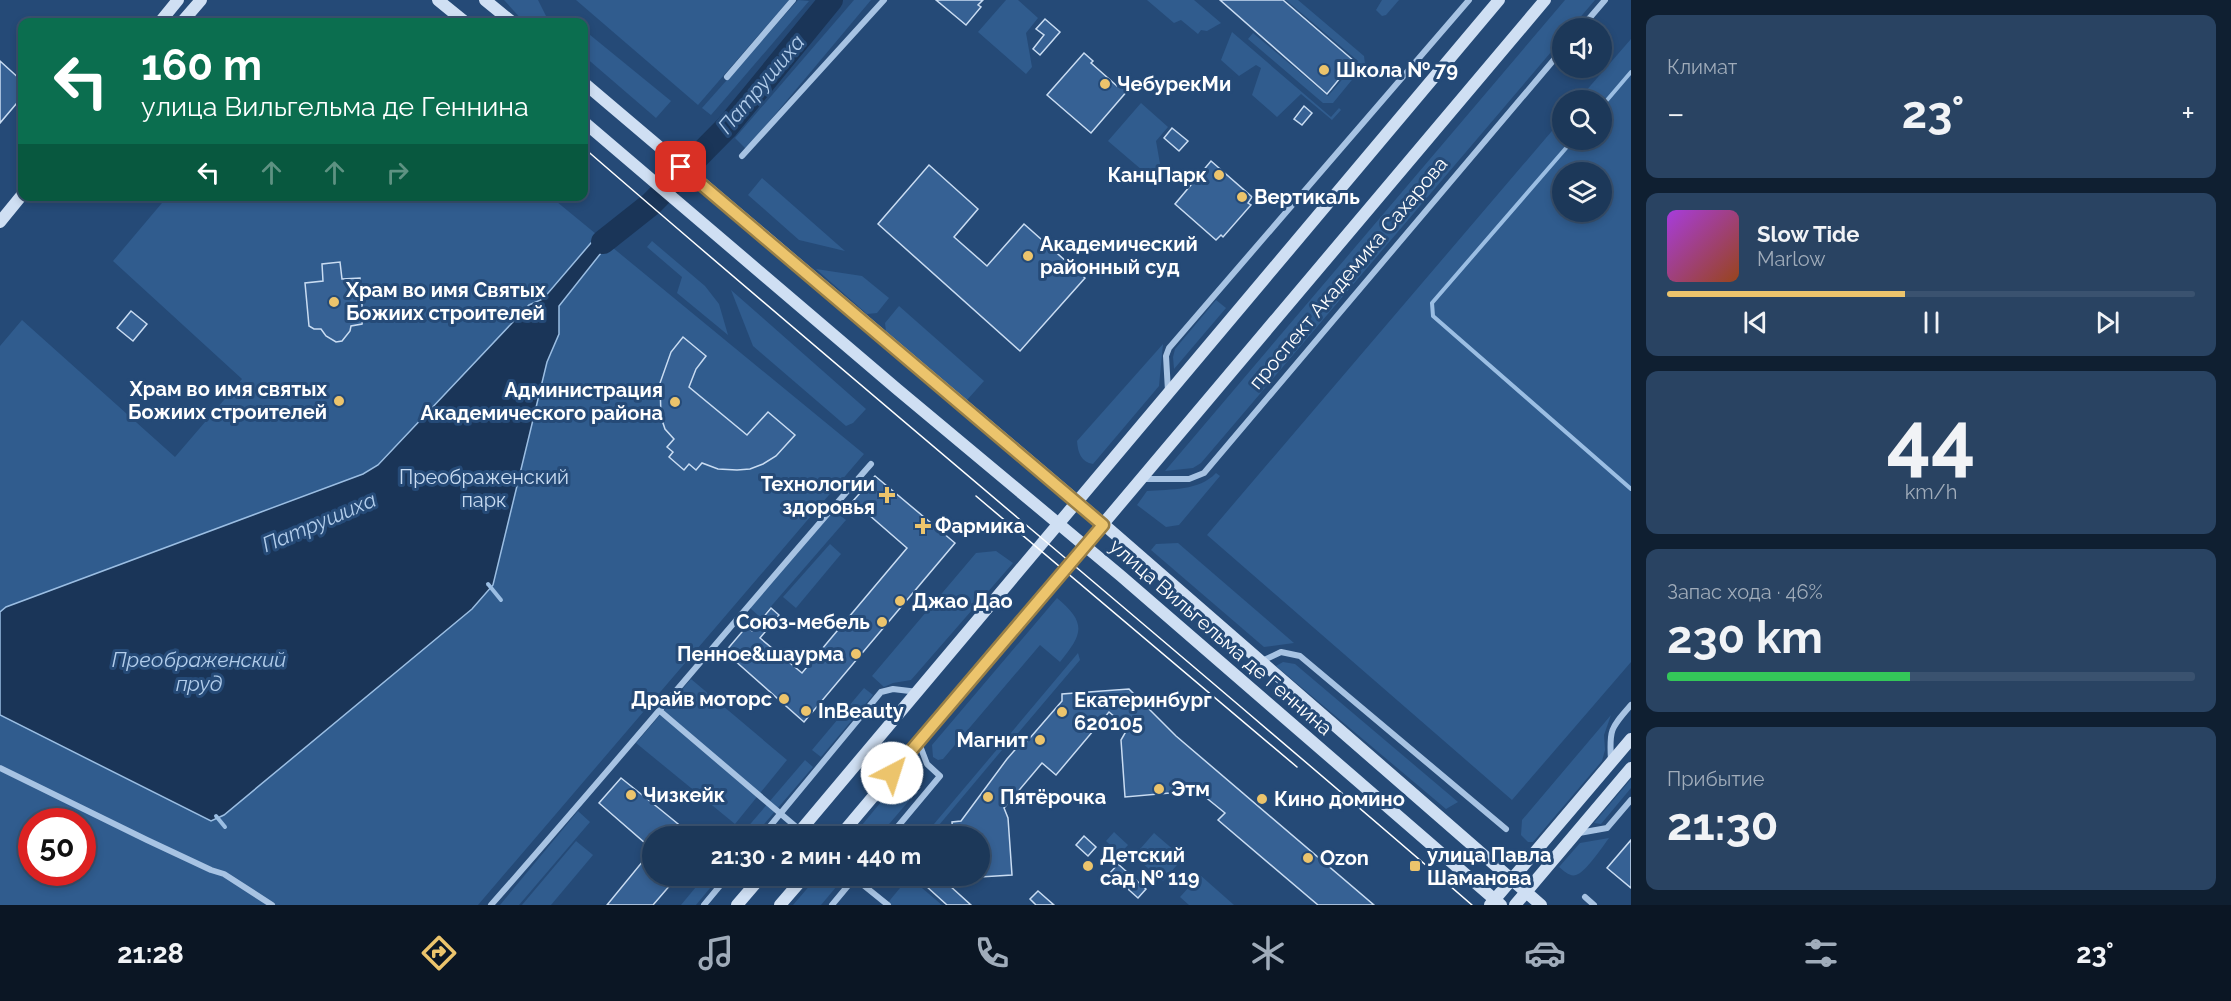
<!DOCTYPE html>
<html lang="ru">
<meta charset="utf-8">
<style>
body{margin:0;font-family:Raleway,sans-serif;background:#294362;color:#f1f3f6;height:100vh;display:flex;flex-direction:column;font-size:22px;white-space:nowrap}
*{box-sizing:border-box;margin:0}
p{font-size:20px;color:#a0acba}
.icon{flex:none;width:33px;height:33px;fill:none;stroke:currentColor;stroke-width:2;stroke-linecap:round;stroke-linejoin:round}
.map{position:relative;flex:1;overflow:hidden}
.details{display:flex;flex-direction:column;gap:15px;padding:15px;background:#0f1f31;width:600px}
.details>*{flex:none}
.top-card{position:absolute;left:18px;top:18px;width:570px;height:183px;border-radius:12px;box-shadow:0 3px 9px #0003,0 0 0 2px #3a526f;background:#0b6e4f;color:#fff;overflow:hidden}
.fabs{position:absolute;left:1552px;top:18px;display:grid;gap:12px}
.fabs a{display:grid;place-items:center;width:60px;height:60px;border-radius:50%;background:#1c3859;box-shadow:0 3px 9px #0003,0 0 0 2px #3a526f;font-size:30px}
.speed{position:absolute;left:18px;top:808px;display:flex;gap:12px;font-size:30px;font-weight:700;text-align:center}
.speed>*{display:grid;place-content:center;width:78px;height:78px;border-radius:50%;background:#1c3859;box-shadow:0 3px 9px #0003,0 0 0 2px #3a526f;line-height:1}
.speed .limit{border:9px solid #d22;background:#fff;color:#111}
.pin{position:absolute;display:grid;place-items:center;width:51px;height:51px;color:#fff;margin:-26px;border-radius:12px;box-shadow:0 3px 9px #0006}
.me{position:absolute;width:66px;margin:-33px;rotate:40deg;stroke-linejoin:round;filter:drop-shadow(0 0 4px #0008)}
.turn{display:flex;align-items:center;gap:21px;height:126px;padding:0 24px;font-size:27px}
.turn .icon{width:78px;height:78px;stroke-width:2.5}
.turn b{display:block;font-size:42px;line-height:51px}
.lanes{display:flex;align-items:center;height:57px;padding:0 24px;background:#0003;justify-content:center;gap:30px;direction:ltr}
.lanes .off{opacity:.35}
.big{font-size:45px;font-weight:700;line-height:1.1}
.details .card{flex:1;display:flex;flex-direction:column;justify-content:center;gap:9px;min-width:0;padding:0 21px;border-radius:12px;background:#294362}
.details .dial{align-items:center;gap:0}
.dial b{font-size:78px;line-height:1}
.song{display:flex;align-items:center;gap:18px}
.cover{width:72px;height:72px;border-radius:9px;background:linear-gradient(135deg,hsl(280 70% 55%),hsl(20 70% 35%))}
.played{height:6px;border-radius:3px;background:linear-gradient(90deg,#ecc46c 45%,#3a526f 45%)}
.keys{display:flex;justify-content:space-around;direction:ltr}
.heat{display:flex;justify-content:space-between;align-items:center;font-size:33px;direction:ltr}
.charge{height:9px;border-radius:4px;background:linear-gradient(90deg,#34c759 46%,#3a526f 0)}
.trip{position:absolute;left:642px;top:826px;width:348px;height:60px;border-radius:30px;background:#1c3859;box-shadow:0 3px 9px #0003,0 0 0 2px #3a526f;font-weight:700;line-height:60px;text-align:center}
.tabs{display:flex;height:96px;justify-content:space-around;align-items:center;background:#0b1624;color:#a0acba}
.tabs .icon{width:42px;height:42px}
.tabs .active{color:#ecc46c}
.tabs b{font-size:27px;color:#f1f3f6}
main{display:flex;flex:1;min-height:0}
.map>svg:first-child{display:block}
</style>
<main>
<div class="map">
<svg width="1631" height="905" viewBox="0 0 1631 905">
<rect width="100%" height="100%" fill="#254a77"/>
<!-- green -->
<g fill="#305c8e" fill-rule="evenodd">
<path d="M504 0H538L549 22H524Z"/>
<path d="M576 0H789L698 105Z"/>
<path d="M798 0 809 1 711 115 702 108Z"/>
<path d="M854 0H871L746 149 735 138Z"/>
<path d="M1006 0H1018L1038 18 1026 33 1032 67 1026 74 978 32Z"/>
<path d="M1147 0H1194L1221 23 1207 31 1201 30 1198 34 1181 20 1174 23Z"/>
<path d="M1286 0H1298L1364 56 1365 64 1333 103H1323L1248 39 1253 33 1328 96 1358 61Z"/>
<path d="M1382 0H1399L1386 15 1382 16 1376 10Z"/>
<path d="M1565 0H1595L1571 28H1563V38L1201 463 1193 468 1165 471Z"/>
<path d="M584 30 671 101 656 118 584 56Z"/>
<path d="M1232 32 1331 117 1339 108 1341 110 1332 120 1301 94 1277 117 1252 95 1261 68 1256 65 1239 76 1221 60Z"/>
<path d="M1631 39V662L1512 800 1207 535 1563 118V140H1602V100H1578ZM1563 172H1602V212H1563Z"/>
<path d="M1141 103 1168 127 1156 141 1162 175 1156 182 1108 141Z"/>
<path d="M762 178 845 251 799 240 748 195Z"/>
<path d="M167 197H551L864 454 478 905H0V346L22 320 175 457 242 379 113 261ZM32 822H82V873H32Z"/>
<path d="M652 241 705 286 719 304 728 335 677 293 682 277 647 247Z"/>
<path d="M816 269 862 276 889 298 877 313 867 314Z"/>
<path d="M731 290 866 409 853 423 846 426 753 346Z"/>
<path d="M1216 300 1226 308 1174 369 1173 357 1175 349Z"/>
<path d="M899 306 984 381 967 400 886 331 885 323Z"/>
<path d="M1163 344 1159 386 1093 464C1081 462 1078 453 1077 441Z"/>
<path d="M1216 473 1220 476 1179 525 1166 527 1137 505 1147 491C1171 489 1199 491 1216 473Z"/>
<path d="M833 510 846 520 761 618 750 608Z"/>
<path d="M1178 543 1294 643 1264 647 1151 550 1156 544Z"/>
<path d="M830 544 841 554 796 608 783 597Z"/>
<path d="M996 551 1013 563 911 680 893 683 884 687 872 676 976 553Z"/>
<path d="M1057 598C1087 623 1083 634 1060 662L1040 645 943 759 938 760 933 757 932 745Z"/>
<path d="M1078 653 1080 660 1008 745 1001 738 1006 733 1010 734Z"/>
<path d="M1283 662 1295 664 1458 802 1446 809 1276 666Z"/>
<path d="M691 679 787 760 735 824 636 743Z"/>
<path d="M864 688 873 695 821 757 812 750Z"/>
<path d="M1611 715 1604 735 1605 750 1602 761 1533 842H1528L1521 835 1522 820Z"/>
<path d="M999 747 1002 750 929 837H923Z"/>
<path d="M805 760 813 767 753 837 740 836Z"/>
<path d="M915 761 919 762 922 781 919 789 878 837H852Z"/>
<path d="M1631 779V788L1601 824 1594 823Z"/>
<path d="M578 811 590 822 519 905H500Z"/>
<path d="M1114 832 1128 845 1120 854 1106 841Z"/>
<path d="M1154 833 1183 858 1163 881 1134 856Z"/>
<path d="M1609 838C1603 846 1585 873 1576 875 1570 877 1564 871 1559 867L1580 843Z"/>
<path d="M576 841 593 855 551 905H522Z"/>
<path d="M1200 875 1234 905H1189L1180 897Z"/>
<path d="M705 876H720L696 905H681Z"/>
<path d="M818 876H838L842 880 821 905H793Z"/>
<path d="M909 877 942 905H886Z"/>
</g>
<!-- water -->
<path fill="#1a3558" stroke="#9bbee3" stroke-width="1.5" d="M620 215 634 227 601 253 559 306V334L547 362 493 585 472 609 224 815 211 821 0 715V612L6 607 363 474 378 465 529 305 543 299 590 244Z"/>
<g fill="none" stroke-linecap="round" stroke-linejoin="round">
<!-- stream -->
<g stroke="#9bbee3" stroke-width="4">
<path d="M1602 106 1631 72"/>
<path d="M1573 140 1432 303 1433 316 1631 489"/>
<path d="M488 584 501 600"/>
<path d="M216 816 225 827"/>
</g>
<!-- river -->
<path stroke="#1a3558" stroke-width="24" d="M603 242 651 204 727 127 831 0"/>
</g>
<!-- building -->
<g fill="#366194" stroke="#c9dcf2" stroke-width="1.5">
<path d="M936 0H983L978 5 981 7 966 25Z"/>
<path d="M1220 0H1283L1354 61 1327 94Z"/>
<path d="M1045 19 1060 32 1040 55 1033 49 1044 35 1036 29Z"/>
<path d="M1084 53 1093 61 1091 63 1117 86 1120 83 1128 90 1091 133 1047 95Z"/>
<path d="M0 61 22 81V97L0 123Z"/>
<path d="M1304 106 1312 113 1302 125 1294 119Z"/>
<path d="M1172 128 1188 141 1179 151 1164 138Z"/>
<path d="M1211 161 1252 197 1248 203 1251 205 1223 237 1221 235 1216 240 1175 204Z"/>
<path d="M929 165 978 209 954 237 987 266 1024 224 1085 278 1020 351 878 224Z"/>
<path d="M340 262 342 279 360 278 363 318 362 324 351 326 350 331 342 341 336 342 326 336 321 329H314L309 326 305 283 323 281 322 264Z"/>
<path d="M131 311 147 324 133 341 117 328Z"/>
<path d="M683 337 706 356 696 369 689 387 747 435 768 412 795 435 776 456 763 464 750 469 737 470 718 469 702 463 696 470 689 464 684 470 669 457 673 452 667 447 674 439 665 429 661 417 660 383 671 352Z"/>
<path d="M875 476 955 543 804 722 725 652 747 626 752 631 771 608 779 615 760 638 802 673 832 637 907 548 853 501Z"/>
<path d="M1129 689 1176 736 1374 905H1318L1218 820 1225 813 1188 783 1181 792 1125 797 1121 740 1128 728 1109 712 1056 775 1042 763 1004 808 1008 818 1012 875 980 877V837H953L952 822 961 821 1007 759 1020 744 1023 746 1062 701V694Z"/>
<path d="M621 778 661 810 694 837H652V849L599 803Z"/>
<path d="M1084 836 1096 847 1088 856 1076 845Z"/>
<path d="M1631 840V888L1607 868Z"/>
<path d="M652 850V876H678L653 905H607Z"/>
<path d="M1118 864 1146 889 1138 898 1110 873Z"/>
<path d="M915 876H939L971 905H947Z"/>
<path d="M1038 891 1054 905H1036L1030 899Z"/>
</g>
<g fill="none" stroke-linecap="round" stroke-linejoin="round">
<!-- street -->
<g stroke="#a7c3e3" stroke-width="6">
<path d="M1581 28 1605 0"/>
<path d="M727 77 793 0"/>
<path d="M742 156 884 0"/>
<path d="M1168 391 1166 356 1169 348 1469 0"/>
<path d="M1142 479H1189L1204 473 1563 49"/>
<path d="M1260 662 1281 652 1300 656 1506 829"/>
<path d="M660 711 808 837"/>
<path d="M1611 760C1609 729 1611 728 1631 705"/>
<path d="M0 768 147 840 211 870 224 874 272 905"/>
<path d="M1579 833 1607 828 1631 800"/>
<path d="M761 837 881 692 893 689 918 692"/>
<path d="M889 837 940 776 927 764 919 743"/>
<path d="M852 876 888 905"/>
<path d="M1585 897 1594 905"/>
<path d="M491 905C620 759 743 610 871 464"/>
<path d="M704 905 728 876"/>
<path d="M832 905 856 876"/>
</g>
<!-- secondary -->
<g stroke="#cfdff3" stroke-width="12">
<path d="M438 0 465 22"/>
<path d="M485 0 512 22"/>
<path d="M160 22 178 0"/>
<path d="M182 22 201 0"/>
<path d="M584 83 1078 502 1541 905"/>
<path d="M584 122 897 389 1121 576 1501 905"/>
<path d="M0 222 22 195"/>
<path d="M795 837 1499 0"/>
<path d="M839 837 1545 0"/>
<path d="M737 905 762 876"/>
<path d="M780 905 805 876"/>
<path d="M1490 905 1631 739"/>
<path d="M1515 905 1631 768"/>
</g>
<!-- tram -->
<g stroke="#fff" stroke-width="1.5">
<path d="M382 22H406"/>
<path d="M584 148C878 403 1178 650 1472 905"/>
<path d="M976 496 1297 767"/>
</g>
</g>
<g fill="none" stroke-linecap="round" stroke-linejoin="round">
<!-- route casing -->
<g stroke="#997f46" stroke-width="15">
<path id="route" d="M681 167 1103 525 892 773"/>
</g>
<!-- route -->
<use href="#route" stroke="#ecc46c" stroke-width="10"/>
</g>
<!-- markers -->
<g fill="#ecc46c" stroke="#254a77" stroke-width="2">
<circle cx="1324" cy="70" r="6"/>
<circle cx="1105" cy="84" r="6"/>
<circle cx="1219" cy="175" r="6"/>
<circle cx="1242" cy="197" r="6"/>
<circle cx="1028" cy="256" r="6"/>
<circle cx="334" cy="302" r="6"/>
<circle cx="339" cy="401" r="6"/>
<circle cx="675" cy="402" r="6"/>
<path d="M884 486h6v6h6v6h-6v6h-6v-6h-6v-6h6z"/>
<path d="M920 517h6v6h6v6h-6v6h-6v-6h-6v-6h6z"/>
<circle cx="900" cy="601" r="6"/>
<circle cx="882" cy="622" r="6"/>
<circle cx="856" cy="654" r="6"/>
<circle cx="784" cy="699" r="6"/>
<circle cx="806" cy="711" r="6"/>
<circle cx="1062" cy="712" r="6"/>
<circle cx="1040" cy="740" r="6"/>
<circle cx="1159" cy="789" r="6"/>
<circle cx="631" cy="795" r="6"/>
<circle cx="988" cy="797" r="6"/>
<circle cx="1262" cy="799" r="6"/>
<circle cx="1308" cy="858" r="6"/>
<circle cx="1088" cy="866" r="6"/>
<rect x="1409" y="860" width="12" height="12" rx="3"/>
</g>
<g text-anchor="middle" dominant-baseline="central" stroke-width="6" stroke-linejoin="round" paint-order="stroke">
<!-- poi labels -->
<g font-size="20" font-weight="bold" fill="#fff" stroke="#254a77" text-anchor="start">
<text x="1336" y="70">Школа № 79</text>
<text x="1117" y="84">ЧебурекМи</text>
<text x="1207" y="175" text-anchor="end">КанцПарк</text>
<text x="1254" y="197">Вертикаль</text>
<text x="1040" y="244">Академический<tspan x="1040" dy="23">районный суд</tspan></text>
<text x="346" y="290">Храм во имя Святых<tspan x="346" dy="23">Божиих строителей</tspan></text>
<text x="327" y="389" text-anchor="end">Храм во имя святых<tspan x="327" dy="23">Божиих строителей</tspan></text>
<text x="663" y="390" text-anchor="end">Администрация<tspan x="663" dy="23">Академического района</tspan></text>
<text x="875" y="484" text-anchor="end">Технологии<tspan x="875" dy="23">здоровья</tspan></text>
<text x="935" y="526">Фармика</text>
<text x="912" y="601">Джао Дао</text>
<text x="870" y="622" text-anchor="end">Союз-мебель</text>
<text x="844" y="654" text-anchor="end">Пенное&amp;шаурма</text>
<text x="772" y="699" text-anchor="end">Драйв моторс</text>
<text x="1074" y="700">Екатеринбург<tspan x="1074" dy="23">620105</tspan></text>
<text x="818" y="711">InBeauty</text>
<text x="1028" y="740" text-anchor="end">Магнит</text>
<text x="1171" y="789">Этм</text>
<text x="643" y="795">Чизкейк</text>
<text x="1000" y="797">Пятёрочка</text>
<text x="1274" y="799">Кино домино</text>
<text x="1100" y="855">Детский<tspan x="1100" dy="23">сад № 119</tspan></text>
<text x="1427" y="855">улица Павла<tspan x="1427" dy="23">Шаманова</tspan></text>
<text x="1320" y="858">Ozon</text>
</g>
<!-- street labels -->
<g font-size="20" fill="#fff" stroke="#254a77">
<text transform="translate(1348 273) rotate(-50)">проспект Академика Сахарова</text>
<text transform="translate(1221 637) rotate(41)">улица Вильгельма де Геннина</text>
</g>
<!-- park labels -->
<g font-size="20" fill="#c9dcf2" stroke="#254a77">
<text x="484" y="477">Преображенский<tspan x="484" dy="23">парк</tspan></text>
</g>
<!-- water labels -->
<g font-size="21" font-style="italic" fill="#b2cdeb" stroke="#254a77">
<text transform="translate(761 84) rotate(-50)">Патрушиха</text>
<text transform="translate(319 522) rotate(-23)">Патрушиха</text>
<text x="199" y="659">Преображенский<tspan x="199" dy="24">пруд</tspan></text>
</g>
</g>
</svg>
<div class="fabs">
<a><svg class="icon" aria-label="sound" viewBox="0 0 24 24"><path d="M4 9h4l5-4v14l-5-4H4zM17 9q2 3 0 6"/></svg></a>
<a><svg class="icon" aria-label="search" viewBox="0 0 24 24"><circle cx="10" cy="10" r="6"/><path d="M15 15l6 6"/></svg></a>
<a><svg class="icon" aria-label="layers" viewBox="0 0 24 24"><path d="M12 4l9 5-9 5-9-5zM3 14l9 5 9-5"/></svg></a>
</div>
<div class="speed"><div class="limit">50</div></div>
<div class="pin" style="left:681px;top:167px;background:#d93025"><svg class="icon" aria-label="arrive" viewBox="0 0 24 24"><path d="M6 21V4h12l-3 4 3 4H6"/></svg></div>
<svg class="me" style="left:892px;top:773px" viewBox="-20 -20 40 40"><circle r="19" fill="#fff"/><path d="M0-13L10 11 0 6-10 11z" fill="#ecc46c"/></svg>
<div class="trip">21:30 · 2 мин · 440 m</div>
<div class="top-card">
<div class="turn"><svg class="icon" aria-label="left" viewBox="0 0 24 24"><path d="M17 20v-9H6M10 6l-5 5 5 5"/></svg><div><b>160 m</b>улица Вильгельма де Геннина</div></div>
<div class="lanes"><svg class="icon" aria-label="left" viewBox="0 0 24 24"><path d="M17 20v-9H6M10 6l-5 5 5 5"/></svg><svg class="icon off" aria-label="ahead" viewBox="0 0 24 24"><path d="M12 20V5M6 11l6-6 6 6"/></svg><svg class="icon off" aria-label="ahead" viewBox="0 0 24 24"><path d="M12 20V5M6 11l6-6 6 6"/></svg><svg class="icon off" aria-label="right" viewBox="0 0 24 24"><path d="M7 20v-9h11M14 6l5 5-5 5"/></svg></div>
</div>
</div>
<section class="details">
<div class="card"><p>Климат</p>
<div class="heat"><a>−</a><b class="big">23°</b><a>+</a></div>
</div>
<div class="card">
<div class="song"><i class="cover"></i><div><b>Slow Tide</b><p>Marlow</p></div></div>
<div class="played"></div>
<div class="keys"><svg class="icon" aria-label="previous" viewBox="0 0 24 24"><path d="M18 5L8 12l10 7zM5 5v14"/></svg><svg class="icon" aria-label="pause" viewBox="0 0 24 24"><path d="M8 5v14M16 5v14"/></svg><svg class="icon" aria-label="next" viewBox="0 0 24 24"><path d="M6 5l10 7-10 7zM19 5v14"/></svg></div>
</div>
<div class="card dial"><b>44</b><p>km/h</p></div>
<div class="card"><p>Запас хода · 46%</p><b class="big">230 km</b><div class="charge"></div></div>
<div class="card"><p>Прибытие</p><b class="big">21:30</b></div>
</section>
</main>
<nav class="tabs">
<b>21:28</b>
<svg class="icon active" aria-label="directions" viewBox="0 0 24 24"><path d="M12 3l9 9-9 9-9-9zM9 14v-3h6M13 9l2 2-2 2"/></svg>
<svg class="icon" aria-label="music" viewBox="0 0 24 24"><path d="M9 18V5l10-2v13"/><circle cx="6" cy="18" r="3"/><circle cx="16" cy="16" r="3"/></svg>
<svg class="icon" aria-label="phone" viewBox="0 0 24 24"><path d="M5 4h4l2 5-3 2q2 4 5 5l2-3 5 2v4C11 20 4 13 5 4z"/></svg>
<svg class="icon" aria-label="climate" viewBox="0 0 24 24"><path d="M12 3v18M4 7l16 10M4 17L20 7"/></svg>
<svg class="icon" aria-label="car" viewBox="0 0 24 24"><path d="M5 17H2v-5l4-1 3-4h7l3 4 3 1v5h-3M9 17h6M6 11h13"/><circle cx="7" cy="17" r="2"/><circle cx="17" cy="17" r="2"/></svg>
<svg class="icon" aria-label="filters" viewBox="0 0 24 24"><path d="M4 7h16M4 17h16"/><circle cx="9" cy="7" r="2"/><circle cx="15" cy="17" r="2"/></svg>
<b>23°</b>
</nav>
